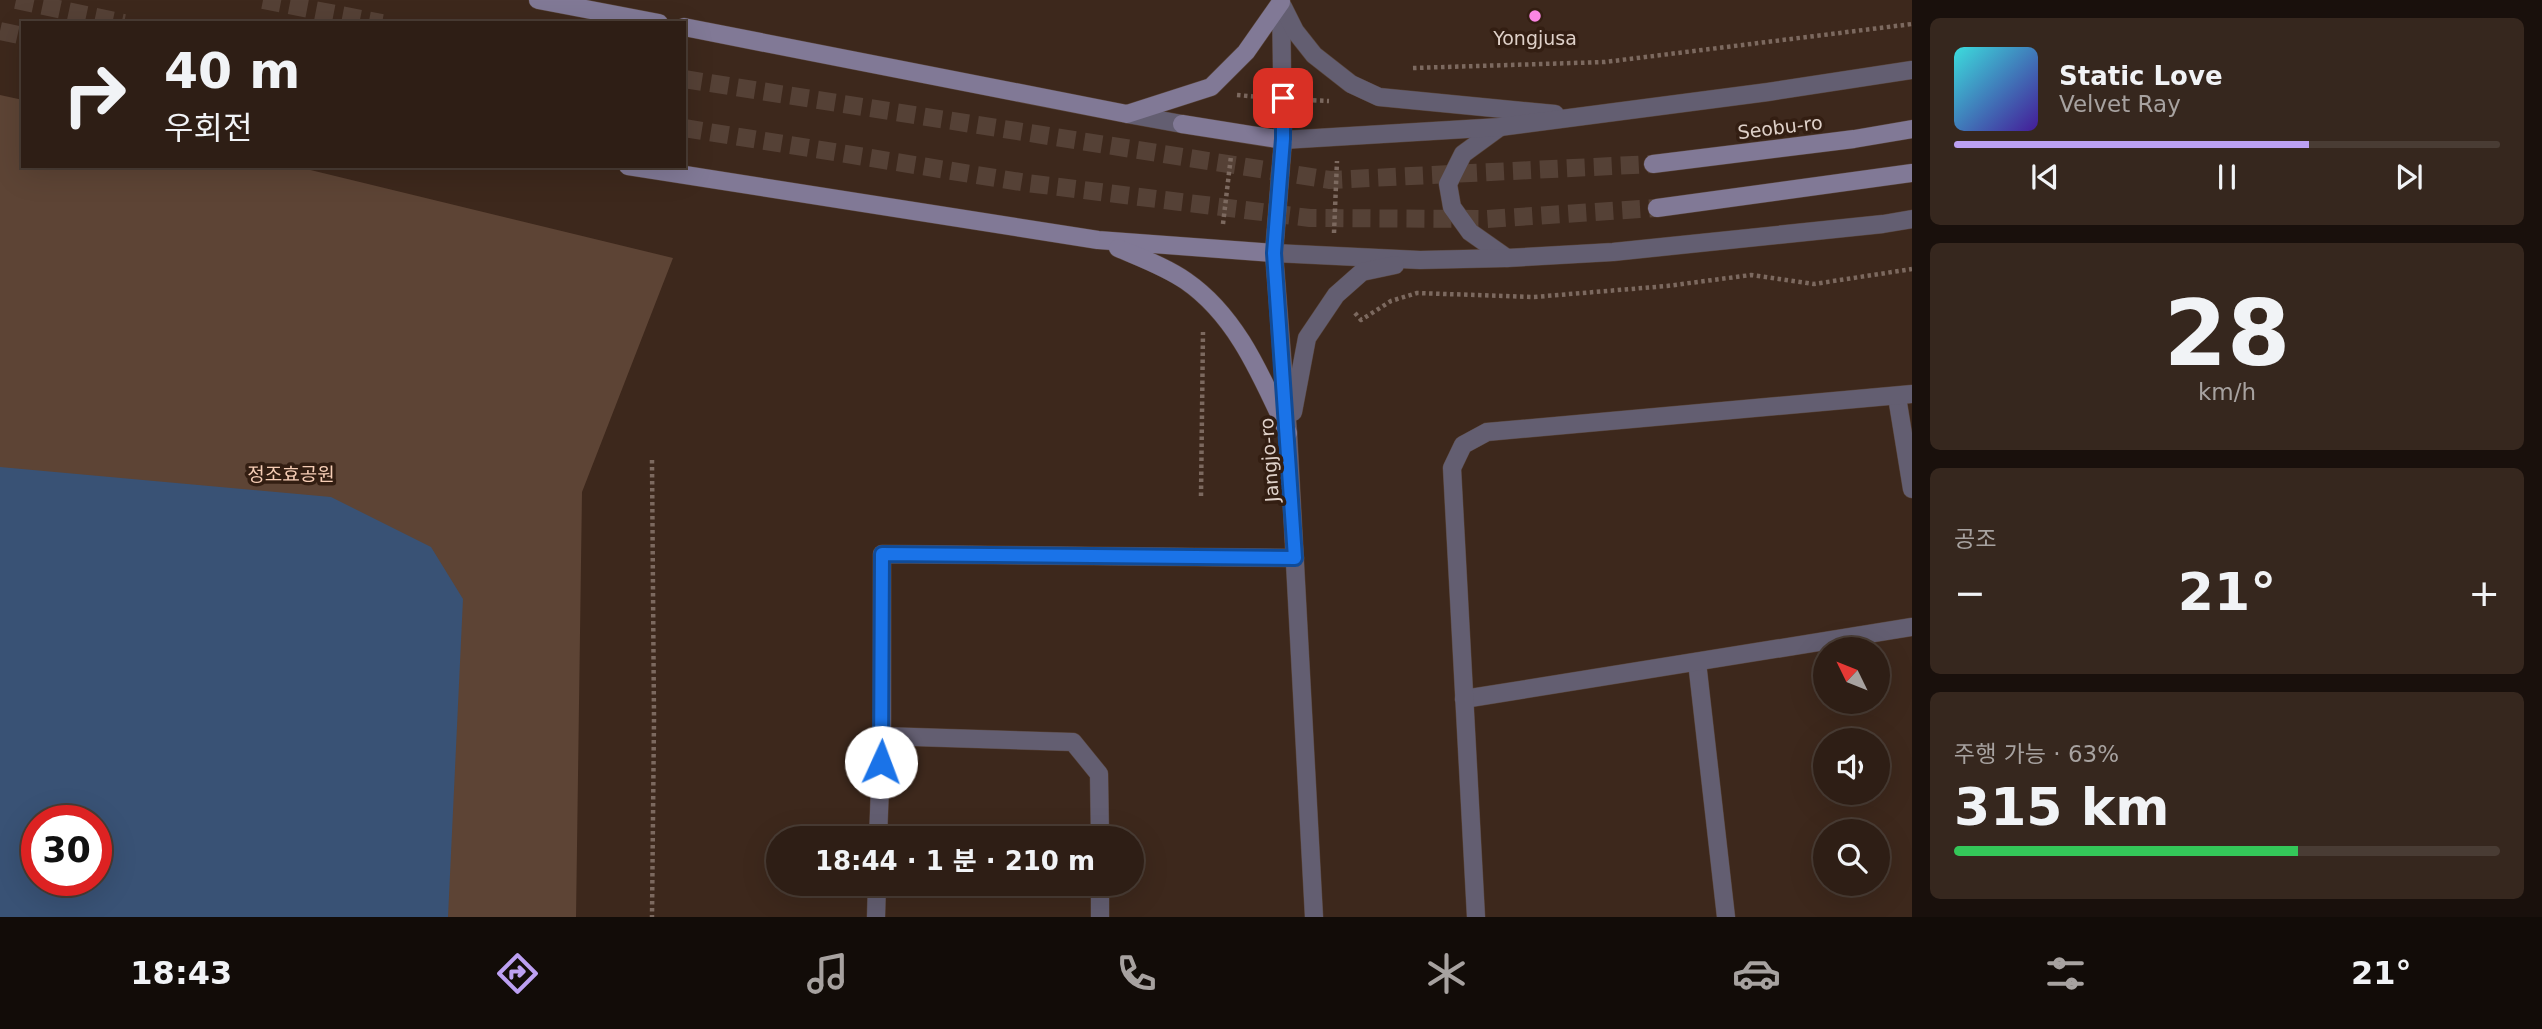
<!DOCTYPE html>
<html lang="ko">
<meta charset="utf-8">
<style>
body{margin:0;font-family:"DejaVu Sans","Noto Sans KR",sans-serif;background:#36271e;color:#f1f3f6;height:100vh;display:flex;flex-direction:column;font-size:26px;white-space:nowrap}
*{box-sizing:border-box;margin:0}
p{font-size:23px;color:#a7a2a0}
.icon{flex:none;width:38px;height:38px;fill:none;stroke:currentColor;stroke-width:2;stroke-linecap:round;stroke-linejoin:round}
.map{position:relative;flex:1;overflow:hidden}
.panel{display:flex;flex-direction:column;gap:18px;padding:18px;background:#19100c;width:630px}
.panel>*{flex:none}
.top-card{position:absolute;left:21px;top:21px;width:665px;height:147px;border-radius:0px;box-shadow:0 7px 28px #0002,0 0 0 2px #493c34;background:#2e1e15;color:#f1f3f6;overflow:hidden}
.needle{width:46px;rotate:313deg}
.tools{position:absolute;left:1813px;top:637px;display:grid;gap:14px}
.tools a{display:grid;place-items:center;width:77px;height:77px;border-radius:50%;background:#2e1e15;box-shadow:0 7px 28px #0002,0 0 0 2px #493c34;font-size:35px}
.speed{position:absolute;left:21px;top:805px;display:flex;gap:14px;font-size:35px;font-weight:700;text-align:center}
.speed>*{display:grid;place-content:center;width:91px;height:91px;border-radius:50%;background:#2e1e15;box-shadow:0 7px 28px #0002,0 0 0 2px #493c34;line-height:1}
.speed .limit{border:10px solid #d22;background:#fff;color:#111}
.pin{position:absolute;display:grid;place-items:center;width:60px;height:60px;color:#fff;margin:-30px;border-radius:14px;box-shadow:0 4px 10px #0006}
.me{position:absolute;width:77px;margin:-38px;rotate:2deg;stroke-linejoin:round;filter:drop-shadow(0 0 5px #0008)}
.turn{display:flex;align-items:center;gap:24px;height:147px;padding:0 28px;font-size:32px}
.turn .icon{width:91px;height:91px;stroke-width:2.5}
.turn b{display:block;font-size:49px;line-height:60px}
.big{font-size:52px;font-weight:700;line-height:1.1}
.panel .widget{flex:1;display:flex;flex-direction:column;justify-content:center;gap:10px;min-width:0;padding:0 24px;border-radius:10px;background:#36271e}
.panel .dial{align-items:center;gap:0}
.dial b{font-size:91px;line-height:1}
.song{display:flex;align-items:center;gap:21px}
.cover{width:84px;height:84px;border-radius:10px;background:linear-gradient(135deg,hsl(180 70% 55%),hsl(260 70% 35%))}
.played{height:7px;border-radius:4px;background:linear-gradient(90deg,#bca0f2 65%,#493c34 65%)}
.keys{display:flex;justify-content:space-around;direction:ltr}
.heat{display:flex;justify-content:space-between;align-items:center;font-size:38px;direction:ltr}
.charge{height:10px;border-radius:5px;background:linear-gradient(90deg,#34c759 63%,#493c34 0)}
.trip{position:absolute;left:766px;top:826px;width:378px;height:70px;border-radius:35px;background:#2e1e15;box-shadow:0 7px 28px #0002,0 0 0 2px #493c34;font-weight:700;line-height:70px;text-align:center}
.menu{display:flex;height:112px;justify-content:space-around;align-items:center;background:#120c08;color:#a7a2a0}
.menu .icon{width:49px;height:49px}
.menu .selected{color:#bca0f2}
.menu b{font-size:32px;color:#f1f3f6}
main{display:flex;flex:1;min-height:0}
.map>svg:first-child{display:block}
</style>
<main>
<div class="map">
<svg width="1912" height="917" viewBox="0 0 1912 917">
<rect width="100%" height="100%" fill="#3d281c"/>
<!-- green -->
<path fill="#5d4435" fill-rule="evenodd" d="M0 95 23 100V166H294L673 258 582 492 576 917H0ZM37 821H96V880H37Z"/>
<!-- water -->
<path fill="#395275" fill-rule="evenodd" d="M0 467 331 497 431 547 463 599 448 917H0ZM37 821H96V880H37Z"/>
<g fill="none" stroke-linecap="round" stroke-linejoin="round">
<!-- secondary-tunnel -->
<g stroke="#554136" stroke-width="18" stroke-dasharray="18 9" stroke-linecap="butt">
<path d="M16 0 124 23"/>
<path d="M263 0 382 23"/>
<path d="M0 31 23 36"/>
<path d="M684 79 1330 180 1653 164"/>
<path d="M684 128 1027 183 1310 218 1486 219 1657 208"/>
</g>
<!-- minor casing -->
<g stroke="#574338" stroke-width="19">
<g id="minor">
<path d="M1897 397 1912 489"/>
<path d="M1697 662 1726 917"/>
<path d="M1464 699 1912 627"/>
<path d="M882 736 1073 742 1099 774 1100 838"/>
<path d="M878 838 882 736V554L1295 558"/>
<path d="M1100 884V917"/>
<path d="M876 917 877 884"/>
<path d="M1476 917 1452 468 1463 445 1487 432 1912 394"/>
</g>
</g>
<!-- tertiary casing -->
<g stroke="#574338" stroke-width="19">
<g id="tertiary">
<path d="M1281 0 1283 140 1274 253 1288 433 1314 917"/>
<path d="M1283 7 1295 31 1314 55 1351 84 1379 97 1555 114"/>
<path d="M1127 114 1182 124"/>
<path d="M1500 127 1463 154 1448 184 1452 207 1470 232 1507 258"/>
<path d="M1283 140 1500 127 1768 92 1912 70"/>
<path d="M1274 253 1420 260 1507 258 1613 252 1883 224 1912 219"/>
<path d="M1293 412 1307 338 1336 295 1362 272 1395 265"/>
</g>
</g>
<!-- secondary casing -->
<g stroke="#574338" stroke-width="19">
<g id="secondary">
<path d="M538 0 659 23"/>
<path d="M684 27 1127 114 1211 87 1246 52 1281 2"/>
<path d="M1182 124 1283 140"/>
<path d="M1653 164 1854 139 1912 129"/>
<path d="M628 166 1098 240 1274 253"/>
<path d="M1657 208 1912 173"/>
<path d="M1118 248C1141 258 1166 267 1186 281 1238 317 1262 378 1288 433"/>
</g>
</g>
<!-- path -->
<g stroke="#7c695f" stroke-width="4.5" stroke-dasharray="3.5 3.5" stroke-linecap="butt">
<path d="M1413 68 1605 62 1912 24"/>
<path d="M1237 95 1259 97"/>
<path d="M1306 100 1329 101"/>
<path d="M1223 224 1231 156"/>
<path d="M1334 233 1337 161"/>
<path d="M1355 313 1361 320 1391 301 1417 293 1534 297 1667 286 1751 275 1814 284 1912 269"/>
<path d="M652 460 654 719 652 917"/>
<path d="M1201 496 1203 332"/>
</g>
<!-- minor -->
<use href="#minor" stroke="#635e71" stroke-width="18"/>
<!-- tertiary -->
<use href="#tertiary" stroke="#635e71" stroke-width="18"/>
<!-- secondary -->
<use href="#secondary" stroke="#817996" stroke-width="18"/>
</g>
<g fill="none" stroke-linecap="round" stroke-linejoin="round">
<!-- route casing -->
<g stroke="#114b97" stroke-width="18">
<path id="route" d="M881 762 882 554 1295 558 1274 253 1283 139V98"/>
</g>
<!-- route -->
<use href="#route" stroke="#1a73e8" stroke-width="12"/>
</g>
<!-- markers -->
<circle fill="#fb86e5" stroke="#331e12" stroke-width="2.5" cx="1535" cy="16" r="7"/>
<g text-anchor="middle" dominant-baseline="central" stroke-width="7" stroke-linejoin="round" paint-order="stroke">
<!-- poi labels -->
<g font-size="19" fill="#dfd1c9" stroke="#331e12">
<text x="1535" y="38">Yongjusa</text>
</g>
<!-- street labels -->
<g font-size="19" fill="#dfd1c9" stroke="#331e12">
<text transform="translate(1780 127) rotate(-7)">Seobu-ro</text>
<text transform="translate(1269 460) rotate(-94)">Jangjo-ro</text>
</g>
<!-- park labels -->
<g font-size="19" fill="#f6cdb5" stroke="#331e12">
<text x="291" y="474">정조효공원</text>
</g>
</g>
</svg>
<div class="tools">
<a><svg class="needle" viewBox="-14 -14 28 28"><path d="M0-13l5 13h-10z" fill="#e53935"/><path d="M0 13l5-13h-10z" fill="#a7a2a0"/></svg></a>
<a><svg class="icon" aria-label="sound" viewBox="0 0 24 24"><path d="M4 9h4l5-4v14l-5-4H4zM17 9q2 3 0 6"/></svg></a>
<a><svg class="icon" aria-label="search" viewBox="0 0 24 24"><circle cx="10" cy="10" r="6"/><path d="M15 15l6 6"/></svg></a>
</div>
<div class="speed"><div class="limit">30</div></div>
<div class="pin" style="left:1283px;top:98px;background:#d93025"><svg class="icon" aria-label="arrive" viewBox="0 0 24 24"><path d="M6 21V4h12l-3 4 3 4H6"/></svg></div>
<svg class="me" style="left:881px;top:762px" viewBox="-20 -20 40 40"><circle r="19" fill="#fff"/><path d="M0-13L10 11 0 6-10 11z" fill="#1a73e8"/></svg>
<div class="trip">18:44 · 1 분 · 210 m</div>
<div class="top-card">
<div class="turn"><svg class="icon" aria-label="right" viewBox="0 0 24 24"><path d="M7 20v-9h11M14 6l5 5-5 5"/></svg><div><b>40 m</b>우회전</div></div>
</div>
</div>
<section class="panel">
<div class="widget">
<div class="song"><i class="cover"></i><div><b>Static Love</b><p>Velvet Ray</p></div></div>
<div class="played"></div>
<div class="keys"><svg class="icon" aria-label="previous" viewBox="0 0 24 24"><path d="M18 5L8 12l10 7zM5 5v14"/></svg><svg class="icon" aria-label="pause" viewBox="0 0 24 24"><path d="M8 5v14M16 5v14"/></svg><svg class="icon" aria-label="next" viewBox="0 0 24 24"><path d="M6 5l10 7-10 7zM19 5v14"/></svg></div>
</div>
<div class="widget dial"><b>28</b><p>km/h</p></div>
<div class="widget"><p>공조</p>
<div class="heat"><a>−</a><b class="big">21°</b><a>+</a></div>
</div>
<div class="widget"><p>주행 가능 · 63%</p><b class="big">315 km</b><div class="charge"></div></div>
</section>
</main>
<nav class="menu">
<b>18:43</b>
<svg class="icon selected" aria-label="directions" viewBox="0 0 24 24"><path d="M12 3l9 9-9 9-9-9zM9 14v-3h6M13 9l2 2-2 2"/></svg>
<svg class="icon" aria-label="music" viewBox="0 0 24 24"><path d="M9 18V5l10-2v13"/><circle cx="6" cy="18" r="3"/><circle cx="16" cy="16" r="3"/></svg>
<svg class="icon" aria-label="phone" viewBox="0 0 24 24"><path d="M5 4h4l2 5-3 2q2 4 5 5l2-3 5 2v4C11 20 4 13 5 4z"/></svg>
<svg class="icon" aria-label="climate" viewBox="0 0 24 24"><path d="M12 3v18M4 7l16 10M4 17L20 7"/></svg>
<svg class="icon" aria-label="car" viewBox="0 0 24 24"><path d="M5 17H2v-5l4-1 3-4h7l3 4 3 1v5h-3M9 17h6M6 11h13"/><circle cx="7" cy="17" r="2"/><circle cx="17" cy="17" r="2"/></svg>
<svg class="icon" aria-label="filters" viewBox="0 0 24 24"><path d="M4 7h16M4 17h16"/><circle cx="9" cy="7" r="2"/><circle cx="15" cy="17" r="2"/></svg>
<b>21°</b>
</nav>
